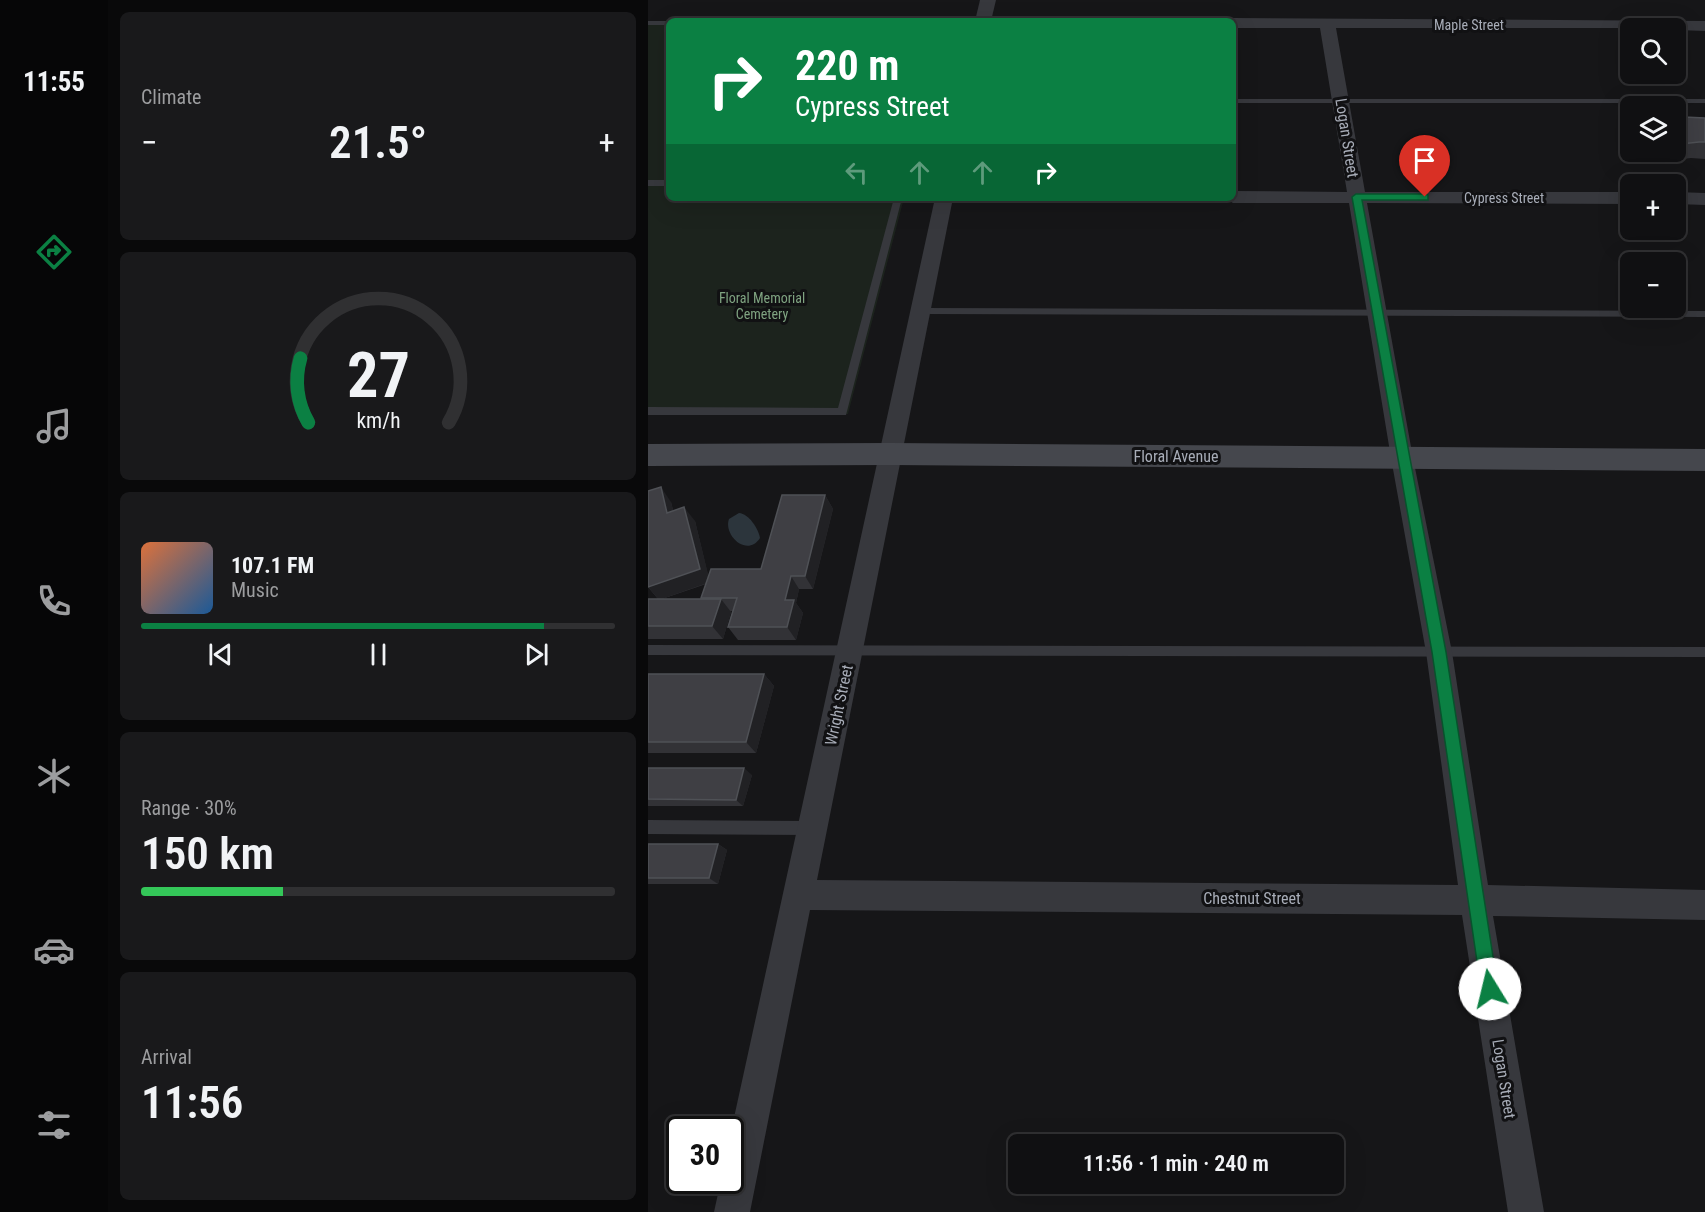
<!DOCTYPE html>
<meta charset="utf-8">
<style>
body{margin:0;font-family:"Roboto Condensed",sans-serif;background:#19191b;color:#f1f3f6;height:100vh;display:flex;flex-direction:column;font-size:22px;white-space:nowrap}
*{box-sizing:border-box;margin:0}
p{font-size:20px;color:#9c9d9f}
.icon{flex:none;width:33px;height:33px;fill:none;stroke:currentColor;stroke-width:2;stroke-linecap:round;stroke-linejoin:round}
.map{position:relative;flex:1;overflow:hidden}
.side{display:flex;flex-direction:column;gap:12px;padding:12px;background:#09090a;width:540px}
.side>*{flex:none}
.top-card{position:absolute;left:18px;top:18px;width:570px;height:183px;border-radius:9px;box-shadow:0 6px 24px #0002,0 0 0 2px #303032;background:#0b8043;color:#fff;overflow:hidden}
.buttons{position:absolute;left:972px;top:18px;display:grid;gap:12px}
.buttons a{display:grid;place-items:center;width:66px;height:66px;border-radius:9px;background:#101012;box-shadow:0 6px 24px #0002,0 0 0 2px #303032;font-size:30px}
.speed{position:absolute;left:18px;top:1116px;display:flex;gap:12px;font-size:30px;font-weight:700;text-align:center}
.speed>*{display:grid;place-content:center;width:78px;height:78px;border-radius:50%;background:#101012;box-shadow:0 6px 24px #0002,0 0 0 2px #303032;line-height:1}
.speed .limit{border:3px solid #111;border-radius:9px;background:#fff;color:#111}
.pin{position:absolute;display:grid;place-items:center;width:51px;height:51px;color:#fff;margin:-62px -26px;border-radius:50% 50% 50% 0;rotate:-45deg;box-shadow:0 0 6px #0007}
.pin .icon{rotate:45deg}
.me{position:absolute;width:66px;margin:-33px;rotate:351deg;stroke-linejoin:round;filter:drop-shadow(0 0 4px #0008)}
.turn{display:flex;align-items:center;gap:21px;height:126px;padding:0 30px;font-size:27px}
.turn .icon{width:78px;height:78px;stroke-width:2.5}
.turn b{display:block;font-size:42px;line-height:51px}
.lanes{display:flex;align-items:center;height:57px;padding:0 30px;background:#0003;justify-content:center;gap:30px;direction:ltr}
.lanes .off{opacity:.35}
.big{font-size:45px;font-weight:600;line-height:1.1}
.side .widget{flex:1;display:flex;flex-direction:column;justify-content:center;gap:9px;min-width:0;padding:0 21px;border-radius:9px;background:#19191b}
.side .dial{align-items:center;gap:0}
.dial svg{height:156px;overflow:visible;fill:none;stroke:#303032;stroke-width:7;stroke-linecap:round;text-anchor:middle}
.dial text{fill:#f1f3f6;stroke:none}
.song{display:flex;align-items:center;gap:18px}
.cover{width:72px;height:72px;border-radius:9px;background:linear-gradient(135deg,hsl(20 70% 55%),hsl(210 70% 35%))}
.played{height:6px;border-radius:3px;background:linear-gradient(90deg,#0b8043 85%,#303032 85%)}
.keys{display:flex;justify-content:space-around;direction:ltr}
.heat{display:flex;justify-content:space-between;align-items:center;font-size:33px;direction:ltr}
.charge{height:9px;border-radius:4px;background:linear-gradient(90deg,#34c759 30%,#303032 0)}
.trip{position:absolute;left:360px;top:1134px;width:336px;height:60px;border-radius:9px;background:#101012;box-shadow:0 6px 24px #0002,0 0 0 2px #303032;font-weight:600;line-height:60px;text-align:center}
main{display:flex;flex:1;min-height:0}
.tab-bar{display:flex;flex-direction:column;width:108px;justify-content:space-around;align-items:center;background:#060607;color:#9c9d9f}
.tab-bar .icon{width:42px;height:42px}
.tab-bar .current{color:#0b8043}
.tab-bar b{font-size:27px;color:#f1f3f6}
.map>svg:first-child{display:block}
</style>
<main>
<nav class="tab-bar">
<b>11:55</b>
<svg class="icon current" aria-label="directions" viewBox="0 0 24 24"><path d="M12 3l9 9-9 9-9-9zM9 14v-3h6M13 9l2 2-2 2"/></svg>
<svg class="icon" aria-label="music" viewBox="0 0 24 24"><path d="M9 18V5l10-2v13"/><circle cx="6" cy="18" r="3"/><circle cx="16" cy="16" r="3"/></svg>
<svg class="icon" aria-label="phone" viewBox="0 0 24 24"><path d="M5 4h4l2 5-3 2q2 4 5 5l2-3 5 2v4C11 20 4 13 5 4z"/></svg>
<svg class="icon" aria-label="climate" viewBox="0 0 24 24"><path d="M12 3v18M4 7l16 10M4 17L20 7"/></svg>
<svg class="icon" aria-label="car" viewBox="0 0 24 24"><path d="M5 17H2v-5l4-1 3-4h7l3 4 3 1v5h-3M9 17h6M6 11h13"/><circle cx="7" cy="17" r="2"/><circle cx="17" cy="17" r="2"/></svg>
<svg class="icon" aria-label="filters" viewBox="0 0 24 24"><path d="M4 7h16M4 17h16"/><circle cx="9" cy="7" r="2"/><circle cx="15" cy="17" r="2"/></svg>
</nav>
<section class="side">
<div class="widget"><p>Climate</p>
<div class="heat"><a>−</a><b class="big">21.5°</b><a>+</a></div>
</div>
<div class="widget dial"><svg viewBox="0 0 100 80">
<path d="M14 69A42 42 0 1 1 86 69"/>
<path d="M14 69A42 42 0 0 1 10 36" stroke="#0b8043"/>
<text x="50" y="56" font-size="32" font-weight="700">27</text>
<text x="50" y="72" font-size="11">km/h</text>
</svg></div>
<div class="widget">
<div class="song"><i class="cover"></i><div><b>107.1 FM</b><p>Music</p></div></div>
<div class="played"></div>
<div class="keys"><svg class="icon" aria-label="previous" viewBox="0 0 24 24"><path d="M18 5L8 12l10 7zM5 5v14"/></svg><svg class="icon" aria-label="pause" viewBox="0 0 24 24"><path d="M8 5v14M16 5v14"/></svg><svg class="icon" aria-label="next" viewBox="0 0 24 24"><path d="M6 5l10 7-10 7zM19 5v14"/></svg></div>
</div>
<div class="widget"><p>Range · 30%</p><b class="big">150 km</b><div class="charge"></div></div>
<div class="widget"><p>Arrival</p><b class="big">11:56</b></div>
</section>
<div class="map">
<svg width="1057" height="1212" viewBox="0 0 1057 1212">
<rect width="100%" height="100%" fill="#161618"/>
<!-- green -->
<path fill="#1c231d" d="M0 21 21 22V198H256L200 414 0 415Z"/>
<!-- water -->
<path fill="#2c353c" d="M91 513C101 514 110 528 112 538 99 558 75 535 81 519Z"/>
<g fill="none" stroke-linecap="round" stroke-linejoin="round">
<!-- service -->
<g fill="#37383d" fill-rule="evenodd">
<path d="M0 21H22L21 25H0Z"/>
<rect x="585" y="99" width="472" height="4"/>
<rect x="0" y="180" width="21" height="6"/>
<path d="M246 198H254L198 415H0V407L190 408Z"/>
<path d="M274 308 1057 311V317L274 314 269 311Z"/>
<path d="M0 645 1057 647V657L0 655Z"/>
<path d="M0 820 164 821 169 823 171 828 169 833 164 835 0 834Z"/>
</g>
<!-- minor -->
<g fill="#37383d" fill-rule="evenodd">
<path d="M332 0H348L343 21H327Z"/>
<path d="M585 18 1057 21V31L1028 30V28H688L717 192H982V204L719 203 765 458 804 652 840 885 1057 890V920L845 916 896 1212H860L814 915 162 910 102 1212H66L73 1180H82V1136L287 198H305L169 880 810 885 778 652 743 458 701 203H585L576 198H585V191L699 192 672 28H585V21H579Z"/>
<path d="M1028 192 1057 193V205L1028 204Z"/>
</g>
<!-- secondary -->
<path fill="#45474d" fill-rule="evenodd" d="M243 443 1057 449V471L243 465 0 466V444Z"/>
</g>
<!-- wall -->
<g fill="#323236" fill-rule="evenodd">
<path d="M1028 107 1036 117 1057 118V159L1043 158 1025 160 1018 152H1028Z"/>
<path d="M177 495 185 509 165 589H151L148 603 155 613 148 640H90L80 627 85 611H82L83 612 75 639H0V599H10L0 587 23 502 25 510 47 521 60 575 113 569ZM58 584 53 598 54 599H14Z"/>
<path d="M0 674H116L126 686 108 753H0Z"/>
<path d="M0 768 104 775 95 806H0Z"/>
<path d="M0 844H70L79 850 70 884H0Z"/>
</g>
<!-- shaded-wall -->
<g fill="#212124">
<path d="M13 487 23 502 29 527 19 513Z"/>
<path d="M177 495 185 509 165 589 157 576Z"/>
<path d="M36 507 47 521 62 582 11 600 0 587Z"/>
<path d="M143 576 151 589 148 603 155 613 148 640 139 627 137 600Z"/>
<path d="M73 599 83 612 75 639 64 626Z"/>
<path d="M116 674 126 686 108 753 98 742Z"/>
<path d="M96 768 104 775 95 806 88 800Z"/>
<path d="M70 844 79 850 70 884 61 878Z"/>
</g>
<!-- building -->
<g fill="#3f3f44" stroke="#4f5156" stroke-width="1.5">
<path d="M1021 100 1027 106H1001L997 102Z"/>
<path d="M1028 107 1036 117 1057 118V142H1051L1033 144 1028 138Z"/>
<path d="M13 487 19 513 36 507 52 569 0 587V491Z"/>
<path d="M134 495H177L157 576H143L137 600H146L139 627H80L89 598H53L63 569H113Z"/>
<path d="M0 599H73L64 626H0Z"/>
<path d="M0 674H116L98 742H0Z"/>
<path d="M0 768H96L88 800 0 799Z"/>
<path d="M0 844H70L61 878H0Z"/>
</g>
<!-- route -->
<path fill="#0b8043" stroke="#07532c" stroke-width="1.5" d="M777 194 780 195V200H714L798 652 850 989 848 995 842 998 835 995 833 989 784 652 704 197 708 194Z"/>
<g text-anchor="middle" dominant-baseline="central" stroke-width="6" stroke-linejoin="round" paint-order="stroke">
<!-- far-street labels -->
<g font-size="14" fill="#a8adb8" stroke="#111113">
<text x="821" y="25">Maple Street</text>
<text x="856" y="198">Cypress Street</text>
</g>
<!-- far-park labels -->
<g font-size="14" fill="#7fa381" stroke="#111113">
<text x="114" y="298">Floral Memorial<tspan x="114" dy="16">Cemetery</tspan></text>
</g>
<!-- street labels -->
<g font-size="16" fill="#a8adb8" stroke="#111113">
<text transform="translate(699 138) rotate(81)">Logan Street</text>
<text x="528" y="456">Floral Avenue</text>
<text transform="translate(191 705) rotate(-78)">Wright Street</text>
<text x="604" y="898">Chestnut Street</text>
<text transform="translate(856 1079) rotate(81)">Logan Street</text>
</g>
</g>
</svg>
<div class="buttons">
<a><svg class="icon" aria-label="search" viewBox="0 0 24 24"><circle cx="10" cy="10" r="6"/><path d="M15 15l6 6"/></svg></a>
<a><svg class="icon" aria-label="layers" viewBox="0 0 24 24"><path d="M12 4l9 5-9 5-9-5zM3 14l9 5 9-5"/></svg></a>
<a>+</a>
<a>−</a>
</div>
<div class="speed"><div class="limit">30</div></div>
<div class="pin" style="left:777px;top:197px;background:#d93025"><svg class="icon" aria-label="arrive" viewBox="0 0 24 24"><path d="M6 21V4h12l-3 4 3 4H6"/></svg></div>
<svg class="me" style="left:842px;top:989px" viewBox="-20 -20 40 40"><circle r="19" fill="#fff"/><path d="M0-13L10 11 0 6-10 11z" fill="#0b8043"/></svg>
<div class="trip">11:56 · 1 min · 240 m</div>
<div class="top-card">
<div class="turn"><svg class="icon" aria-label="right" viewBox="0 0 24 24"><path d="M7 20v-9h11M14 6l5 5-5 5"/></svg><div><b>220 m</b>Cypress Street</div></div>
<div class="lanes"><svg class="icon off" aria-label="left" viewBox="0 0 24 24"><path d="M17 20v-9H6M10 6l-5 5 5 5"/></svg><svg class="icon off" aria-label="ahead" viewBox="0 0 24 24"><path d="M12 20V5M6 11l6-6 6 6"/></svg><svg class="icon off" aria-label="ahead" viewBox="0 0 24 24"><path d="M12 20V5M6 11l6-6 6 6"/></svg><svg class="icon" aria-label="right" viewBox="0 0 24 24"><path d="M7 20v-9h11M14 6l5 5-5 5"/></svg></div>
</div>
</div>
</main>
